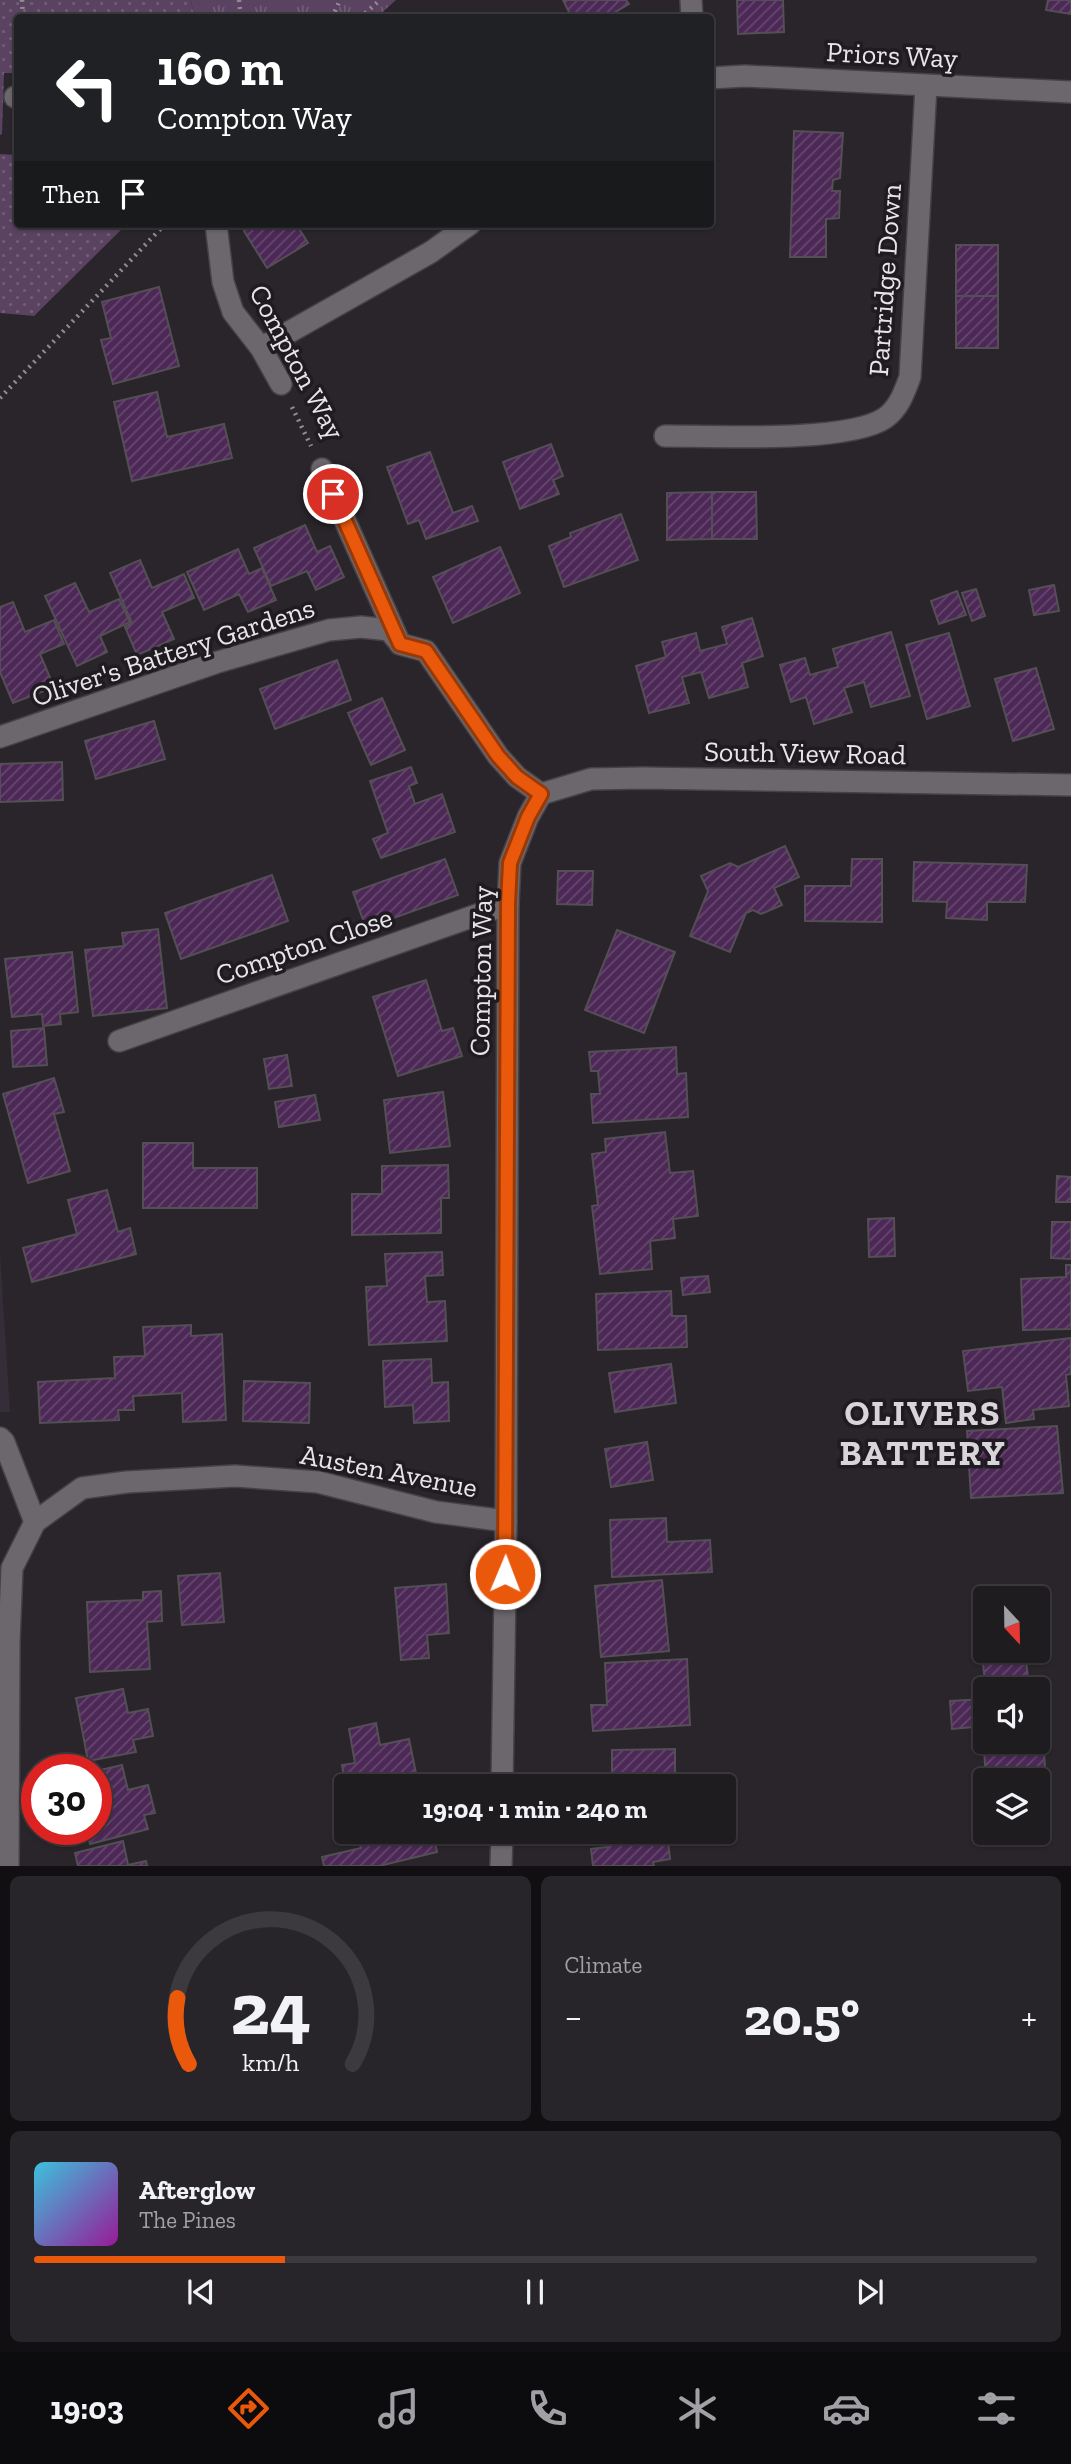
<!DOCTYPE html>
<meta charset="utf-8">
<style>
body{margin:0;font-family:"Zilla Slab",serif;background:#272529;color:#f1f3f6;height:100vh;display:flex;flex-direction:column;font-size:26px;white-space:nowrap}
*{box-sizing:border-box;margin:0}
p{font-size:23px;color:#a1a1a5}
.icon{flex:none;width:38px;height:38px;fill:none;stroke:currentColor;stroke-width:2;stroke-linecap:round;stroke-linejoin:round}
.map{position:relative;height:1866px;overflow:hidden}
.details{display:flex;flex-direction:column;gap:10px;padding:10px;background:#110f12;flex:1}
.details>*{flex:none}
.banner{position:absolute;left:14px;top:14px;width:700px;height:214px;border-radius:7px;box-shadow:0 2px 5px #0004,0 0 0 2px #3c3a3e;background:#202124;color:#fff;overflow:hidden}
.needle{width:46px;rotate:158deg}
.buttons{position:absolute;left:973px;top:1586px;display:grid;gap:14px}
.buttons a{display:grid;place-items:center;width:77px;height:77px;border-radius:7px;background:#1f1c20;box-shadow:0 2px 5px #0004,0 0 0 2px #3c3a3e;font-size:35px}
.speed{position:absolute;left:21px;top:1754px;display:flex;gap:14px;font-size:35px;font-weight:700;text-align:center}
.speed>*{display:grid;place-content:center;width:91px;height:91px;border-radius:50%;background:#1f1c20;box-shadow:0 2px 5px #0004,0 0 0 2px #3c3a3e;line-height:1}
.speed .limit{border:10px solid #d22;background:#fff;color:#111}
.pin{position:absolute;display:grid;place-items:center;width:60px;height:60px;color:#fff;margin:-30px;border:4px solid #fff;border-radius:50%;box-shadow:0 2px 7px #0007}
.me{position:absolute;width:77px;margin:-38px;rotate:1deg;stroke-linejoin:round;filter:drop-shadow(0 0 5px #0008)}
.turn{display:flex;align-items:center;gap:24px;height:147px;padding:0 28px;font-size:32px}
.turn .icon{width:91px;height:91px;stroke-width:2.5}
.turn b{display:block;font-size:49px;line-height:60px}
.then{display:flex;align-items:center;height:66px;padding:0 28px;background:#0003;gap:14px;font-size:26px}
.big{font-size:52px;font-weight:800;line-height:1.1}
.details .tile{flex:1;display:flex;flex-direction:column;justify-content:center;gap:10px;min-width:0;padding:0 24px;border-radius:10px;background:#272529}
.details .dial{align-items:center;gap:0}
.dial svg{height:182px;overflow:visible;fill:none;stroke:#3c3a3e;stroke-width:7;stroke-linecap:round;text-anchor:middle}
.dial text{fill:#f1f3f6;stroke:none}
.song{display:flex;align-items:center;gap:21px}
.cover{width:84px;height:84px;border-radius:10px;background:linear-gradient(135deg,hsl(190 70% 55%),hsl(300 70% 35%))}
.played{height:7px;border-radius:4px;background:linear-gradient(90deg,#ea580c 25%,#3c3a3e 25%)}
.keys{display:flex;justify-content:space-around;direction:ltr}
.heat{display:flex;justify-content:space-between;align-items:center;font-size:38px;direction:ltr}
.details .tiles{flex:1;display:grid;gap:10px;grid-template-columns:1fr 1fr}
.tile:last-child{grid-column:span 2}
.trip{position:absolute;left:334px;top:1774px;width:402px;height:70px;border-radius:7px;background:#1f1c20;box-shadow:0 2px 5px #0004,0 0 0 2px #3c3a3e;font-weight:800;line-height:70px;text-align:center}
.menu{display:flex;height:112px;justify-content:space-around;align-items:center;background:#0c0b0d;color:#a1a1a5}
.menu .icon{width:49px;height:49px}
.menu .current{color:#ea580c}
.menu b{font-size:32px;color:#f1f3f6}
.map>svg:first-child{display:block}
</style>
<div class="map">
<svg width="1071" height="1866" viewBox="0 0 1071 1866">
<defs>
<pattern id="grass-tufts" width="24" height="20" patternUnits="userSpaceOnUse" patternTransform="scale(1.75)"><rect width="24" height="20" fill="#5a4261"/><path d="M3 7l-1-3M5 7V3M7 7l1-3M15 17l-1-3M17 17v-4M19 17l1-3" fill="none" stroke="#725d78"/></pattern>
<pattern id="park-dots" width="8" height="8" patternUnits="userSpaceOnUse" patternTransform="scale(1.75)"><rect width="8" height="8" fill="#5a4261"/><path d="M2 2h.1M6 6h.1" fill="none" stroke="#725d78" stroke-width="1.8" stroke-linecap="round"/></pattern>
<pattern id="building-hatch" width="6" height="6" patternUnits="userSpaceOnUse" patternTransform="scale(1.75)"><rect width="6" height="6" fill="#4c2856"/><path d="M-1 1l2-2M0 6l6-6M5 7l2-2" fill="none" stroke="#66476e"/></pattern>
</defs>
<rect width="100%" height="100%" fill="#29252a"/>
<!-- built -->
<path fill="#352d37" d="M0 1253 10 1412H0Z"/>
<!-- grass -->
<path fill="url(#grass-tufts)" d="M191 0H396L376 18 194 17Z"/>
<!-- park -->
<g fill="url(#park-dots)">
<path d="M0 0H191L194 17 18 18 17 73H4L2 134 0 135Z"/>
<path d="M0 154 17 155 18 224H127L34 316 0 313Z"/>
</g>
<!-- building -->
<g fill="url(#building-hatch)" stroke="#544f55" stroke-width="2">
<path d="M563 0H626L629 4 612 14 614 18H572Z"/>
<path d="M737 0H783L784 32 738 34Z"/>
<path d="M1048 0H1071V14L1046 10Z"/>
<path d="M794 131 843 133 840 178 833 180 832 191H840L839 218 826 219V257H790Z"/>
<path d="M255 224H303L298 227 308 243 267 268 244 231Z"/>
<rect x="956" y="245" width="42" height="51"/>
<path d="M159 287 179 366 113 384 101 340 111 338 102 302Z"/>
<rect x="956" y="296" width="42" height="52"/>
<path d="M157 392 167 437 224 424 232 458 132 481 114 402Z"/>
<path d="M551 444 563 476 553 480 559 494 520 509 503 462Z"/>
<path d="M430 452 453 513 472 506 478 521 426 539 419 520 408 524 387 467Z"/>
<path d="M712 492H756L757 539H712Z"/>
<path d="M712 492V539L667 540V493Z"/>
<path d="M621 514 638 560 564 587 549 546 571 537 570 533Z"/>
<path d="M305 525 317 552 330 546 344 577 316 590 307 571 271 586 254 548Z"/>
<path d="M500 547 520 593 453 623 433 577Z"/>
<path d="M238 549 249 574 262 568 276 600 248 612 239 594 204 610 187 572Z"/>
<path d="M140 560 152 588 184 574 194 598 162 612 174 639 137 655 125 627 132 623 110 573Z"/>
<path d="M75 583 89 612 119 599 130 622 100 636 107 652 77 666 45 596Z"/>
<path d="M1054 585 1059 611 1034 615 1029 590Z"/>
<path d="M976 589 985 616 972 621 962 593Z"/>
<path d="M957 591 966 615 939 624 931 601Z"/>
<path d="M13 602 25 632 54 620 64 644 40 654 54 687 13 703 0 672V607Z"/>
<path d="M752 618 763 656 742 663 748 687 709 698 701 672 682 677 689 703 649 713 636 666 666 657 662 642 696 633 700 651 727 644 722 627Z"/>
<path d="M891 632 910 696 871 707 864 682 844 688 852 712 814 724 806 697 791 702 780 665 805 658 810 675 838 667 833 649Z"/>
<path d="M949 633 970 706 927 719 906 645Z"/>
<path d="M337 660 351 700 275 729 260 689Z"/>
<path d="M1036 668 1054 729 1013 741 995 679Z"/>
<path d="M382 698 405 750 371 765 348 713Z"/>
<path d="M154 721 165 759 96 779 85 741Z"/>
<path d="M62 762 63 800 0 802V764Z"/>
<path d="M411 767 417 783 409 786 415 804 442 794 455 832 381 858 373 839 388 833 370 781Z"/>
<path d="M785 846 799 877 774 888 782 905 761 914 753 910 746 913 730 952 690 936 708 891 701 876 730 863 738 867Z"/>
<path d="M445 859 458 895 366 928 353 892Z"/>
<path d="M852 859H882V922L805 921V886H851Z"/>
<path d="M914 862 1027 865 1025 902H987V920L946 918 947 902 913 901Z"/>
<path d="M558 871H593L592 905 557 904Z"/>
<path d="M272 875 288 921 181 959 165 913Z"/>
<path d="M158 929 167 1008 93 1016 85 950 124 946 122 933Z"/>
<path d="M617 930 675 952 644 1033 585 1010Z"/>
<path d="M72 952 78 1012 60 1014 61 1024 43 1026 42 1014 12 1017 5 959Z"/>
<path d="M426 980 442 1031 453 1028 462 1056 398 1076 373 997Z"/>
<path d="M44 1028 47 1065 13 1067 11 1031Z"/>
<path d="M676 1047 677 1074 686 1073 688 1117 593 1123 591 1094H600L598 1071H591L589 1052Z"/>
<path d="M287 1055 292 1086 269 1089 264 1059Z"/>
<path d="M54 1078 64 1112 54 1114 70 1171 28 1183 3 1094Z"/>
<path d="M443 1092 450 1146 390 1153 384 1100Z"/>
<path d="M315 1095 320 1120 279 1127 275 1102Z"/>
<path d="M665 1132 670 1173 693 1171 698 1216 673 1219 675 1238 650 1241 652 1269 600 1274 592 1206 598 1205 592 1154 606 1152 605 1139Z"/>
<path d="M143 1143H193V1168H257V1208H143Z"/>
<path d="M448 1165 449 1198H441V1233L352 1235V1194H382V1166Z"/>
<path d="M1057 1176 1071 1177V1202H1056Z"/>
<path d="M107 1190 118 1232 130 1228 136 1254 32 1282 23 1248 77 1234 68 1200Z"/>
<path d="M894 1218 895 1256 869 1257 868 1219Z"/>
<path d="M1052 1222H1071V1259L1051 1258Z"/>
<path d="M442 1252 443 1275 425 1276 427 1302 445 1301 447 1341 369 1345 366 1287 387 1286 385 1254Z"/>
<path d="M1066 1265H1071V1329L1023 1330 1021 1279 1066 1277Z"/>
<path d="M708 1276 710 1292 683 1295 681 1278Z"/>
<path d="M671 1291 672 1316H686L687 1347 598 1350 596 1294Z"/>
<path d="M191 1325V1336L222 1334 226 1420 183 1422 182 1393 133 1396 134 1410H118L119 1420 40 1423 38 1382 115 1378 114 1357 145 1356 143 1327Z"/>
<path d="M1071 1338V1374L1066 1375 1069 1406 1033 1410 1034 1419 1006 1423 1002 1387 968 1391 963 1351Z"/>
<path d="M431 1359 432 1383 448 1382 449 1421 414 1423 413 1405 385 1407 383 1361Z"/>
<path d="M671 1364 676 1403 615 1412 609 1373Z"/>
<path d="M244 1381 310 1383 309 1423 243 1421Z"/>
<path d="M1057 1426 1063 1493 971 1498 967 1431Z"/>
<path d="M647 1442 653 1480 611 1487 605 1449Z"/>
<path d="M666 1518 667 1542 710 1540 712 1572 612 1577 610 1520Z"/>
<path d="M220 1573 224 1622 182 1625 178 1576Z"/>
<path d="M662 1580 669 1651 601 1657 595 1586Z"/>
<path d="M446 1584 449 1633 427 1635 429 1658 401 1660 395 1588Z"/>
<path d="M161 1591 162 1621 147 1622 150 1669 90 1672 87 1602 143 1600V1592Z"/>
<path d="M687 1659 690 1725 593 1731 591 1705H607L605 1663Z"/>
<path d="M1026 1661 1029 1686 1037 1685 1038 1689H986L983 1664Z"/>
<path d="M123 1689 128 1713 148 1709 153 1736 133 1740 136 1752 88 1761 76 1698Z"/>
<path d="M985 1699V1726L952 1729 950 1701Z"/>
<path d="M376 1723 380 1745 409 1739 417 1778 371 1787 346 1788 342 1765 355 1763 349 1729Z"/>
<path d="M1038 1728H1042L1047 1793H1038V1780H986L983 1733H985V1741H1038Z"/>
<path d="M675 1749V1787H612V1750Z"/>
<path d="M122 1765 128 1790 148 1785 155 1813 144 1815 148 1829 90 1844 86 1829H96V1771Z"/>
<path d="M357 1832H433L437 1852 379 1866H324L322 1857 361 1848Z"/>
<path d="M606 1832H667L670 1859 653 1862 654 1866H593L591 1849 608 1847Z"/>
<path d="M123 1841 128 1865 146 1861 147 1866H78L75 1853Z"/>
</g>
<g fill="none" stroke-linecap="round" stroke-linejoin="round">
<!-- minor casing -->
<g stroke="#454246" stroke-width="24">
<g id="minor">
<path d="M691 0 692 18"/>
<path d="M710 78 745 76 1071 92"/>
<path d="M15 97H18"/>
<path d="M216 224 223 282 233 312 261 348 281 384"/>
<path d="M261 348 431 252 470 224"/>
<path d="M665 436C713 436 848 443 885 418 899 408 904 393 910 377L926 86"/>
<path d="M322 469 400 644 426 651 498 756 517 777 541 794 528 817 510 863 508 904 506 1521 502 1787"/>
<path d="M0 737 218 662 329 630 361 627 389 630 399 642"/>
<path d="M541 794 591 779 642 778 1071 785"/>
<path d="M119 1041 508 904"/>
<path d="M0 1438 4 1442 35 1522"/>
<path d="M8 1866 9 1641 12 1568 35 1522 82 1488 127 1482 235 1476 318 1482 436 1512 506 1521"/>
<path d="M501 1866 502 1832"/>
</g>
</g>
<!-- path -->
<g stroke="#918d92" stroke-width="4.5" stroke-dasharray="2 5" stroke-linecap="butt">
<path d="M22 0 23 18"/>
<path d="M239 0 241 18"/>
<path d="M332 18 340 0"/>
<path d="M360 18 380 0"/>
<path d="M0 398 165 224"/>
<path d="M292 407 311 446"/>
</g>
<!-- minor -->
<use href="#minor" stroke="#6c676d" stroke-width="21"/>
</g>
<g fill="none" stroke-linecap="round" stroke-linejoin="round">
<!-- route casing -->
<g stroke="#983908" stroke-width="18">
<path id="route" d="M333 494 400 644 426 651 498 756 517 777 541 794 528 817 510 863 508 904 505 1574"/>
</g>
<!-- route -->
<use href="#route" stroke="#ea580c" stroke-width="12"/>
</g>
<g text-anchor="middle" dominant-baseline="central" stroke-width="7" stroke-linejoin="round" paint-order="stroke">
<!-- street labels -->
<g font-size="28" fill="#e8e5e9" stroke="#1f1b20">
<text transform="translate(892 55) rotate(3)">Priors Way</text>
<text transform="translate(885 280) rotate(-86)">Partridge Down</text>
<text transform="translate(297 362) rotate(62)">Compton Way</text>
<text transform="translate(173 652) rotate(-18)">Oliver's Battery Gardens</text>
<text transform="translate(805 753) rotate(1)">South View Road</text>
<text transform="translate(304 946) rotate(-19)">Compton Close</text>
<text transform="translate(481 971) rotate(-89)">Compton Way</text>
<text transform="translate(389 1471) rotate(11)">Austen Avenue</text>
</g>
<!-- district labels -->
<g font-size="35" font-weight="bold" letter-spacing="2" fill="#d9d3da" stroke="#1f1b20">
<text x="923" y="1413">OLIVERS<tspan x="923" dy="40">BATTERY</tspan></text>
</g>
</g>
</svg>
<div class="buttons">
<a><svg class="needle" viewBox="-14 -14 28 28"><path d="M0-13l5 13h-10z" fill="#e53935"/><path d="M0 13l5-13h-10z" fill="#a1a1a5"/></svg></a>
<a><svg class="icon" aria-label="sound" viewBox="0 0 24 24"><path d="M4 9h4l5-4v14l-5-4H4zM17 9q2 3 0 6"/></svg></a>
<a><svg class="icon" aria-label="layers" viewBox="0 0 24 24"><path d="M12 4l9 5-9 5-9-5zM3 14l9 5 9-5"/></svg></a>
</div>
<div class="speed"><div class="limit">30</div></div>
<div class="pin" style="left:333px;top:494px;background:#d93025"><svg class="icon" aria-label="arrive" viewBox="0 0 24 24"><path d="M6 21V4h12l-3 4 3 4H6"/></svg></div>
<svg class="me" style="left:505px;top:1574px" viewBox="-20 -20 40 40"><circle r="17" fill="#ea580c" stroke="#fff" stroke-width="3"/><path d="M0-11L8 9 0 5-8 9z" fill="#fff"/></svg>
<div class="trip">19:04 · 1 min · 240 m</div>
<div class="banner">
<div class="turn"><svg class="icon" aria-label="left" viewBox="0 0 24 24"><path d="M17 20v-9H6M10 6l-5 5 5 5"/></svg><div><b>160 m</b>Compton Way</div></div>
<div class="then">Then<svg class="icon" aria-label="arrive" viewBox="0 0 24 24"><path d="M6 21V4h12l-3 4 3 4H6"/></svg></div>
</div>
</div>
<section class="details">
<div class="tiles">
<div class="tile dial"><svg viewBox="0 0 100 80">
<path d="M14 69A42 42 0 1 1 86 69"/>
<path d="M14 69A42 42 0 0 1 9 40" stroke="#ea580c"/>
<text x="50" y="56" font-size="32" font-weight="700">24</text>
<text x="50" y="72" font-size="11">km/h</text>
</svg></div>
<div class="tile"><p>Climate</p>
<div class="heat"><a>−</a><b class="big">20.5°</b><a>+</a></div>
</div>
<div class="tile">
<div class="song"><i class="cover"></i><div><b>Afterglow</b><p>The Pines</p></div></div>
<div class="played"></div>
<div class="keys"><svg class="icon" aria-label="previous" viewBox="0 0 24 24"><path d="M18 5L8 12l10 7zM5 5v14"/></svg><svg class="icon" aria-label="pause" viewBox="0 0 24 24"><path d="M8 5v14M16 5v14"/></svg><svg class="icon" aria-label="next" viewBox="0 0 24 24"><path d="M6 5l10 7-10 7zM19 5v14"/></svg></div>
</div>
</div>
</section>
<nav class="menu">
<b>19:03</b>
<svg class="icon current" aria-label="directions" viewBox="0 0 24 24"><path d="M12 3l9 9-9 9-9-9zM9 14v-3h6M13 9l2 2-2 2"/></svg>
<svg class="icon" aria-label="music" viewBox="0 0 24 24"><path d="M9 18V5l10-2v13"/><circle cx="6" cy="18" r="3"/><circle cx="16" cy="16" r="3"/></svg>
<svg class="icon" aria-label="phone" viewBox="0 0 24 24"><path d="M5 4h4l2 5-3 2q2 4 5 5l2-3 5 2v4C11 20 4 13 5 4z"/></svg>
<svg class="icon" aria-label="climate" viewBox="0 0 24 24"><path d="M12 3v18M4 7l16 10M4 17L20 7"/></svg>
<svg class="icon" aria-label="car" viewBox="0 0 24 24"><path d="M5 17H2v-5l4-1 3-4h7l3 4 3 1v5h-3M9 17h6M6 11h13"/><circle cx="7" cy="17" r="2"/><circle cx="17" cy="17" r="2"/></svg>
<svg class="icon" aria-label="filters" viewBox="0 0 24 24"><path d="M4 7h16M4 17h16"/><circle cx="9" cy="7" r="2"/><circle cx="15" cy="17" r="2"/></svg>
</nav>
